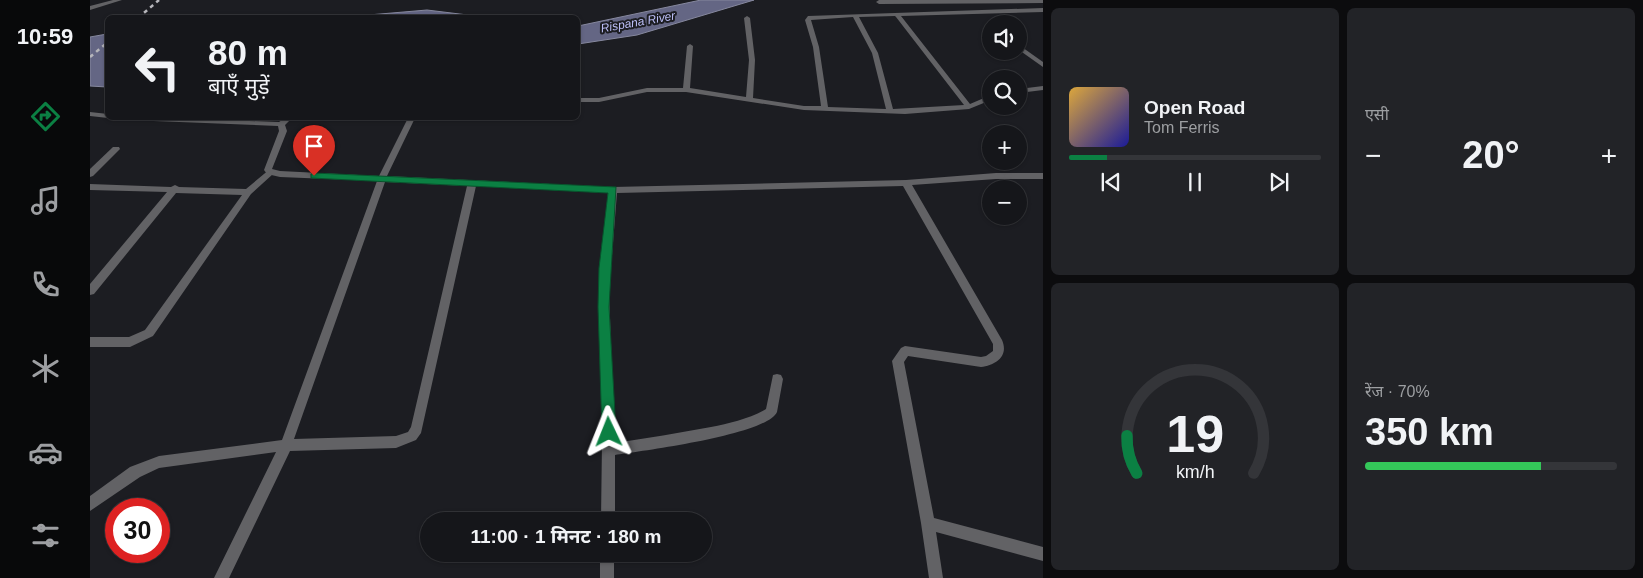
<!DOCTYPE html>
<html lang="hi">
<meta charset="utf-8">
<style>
body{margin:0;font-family:Helvetica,"Noto Sans Devanagari",sans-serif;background:#222327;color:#f1f3f6;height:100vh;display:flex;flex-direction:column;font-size:19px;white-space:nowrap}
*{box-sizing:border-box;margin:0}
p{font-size:16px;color:#9d9fa2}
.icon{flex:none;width:28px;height:28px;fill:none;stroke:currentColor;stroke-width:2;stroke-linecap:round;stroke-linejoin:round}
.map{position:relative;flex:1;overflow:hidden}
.panel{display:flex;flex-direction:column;gap:8px;padding:8px;background:#0c0c0e;width:600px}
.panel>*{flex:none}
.top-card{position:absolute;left:15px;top:15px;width:475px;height:105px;border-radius:8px;box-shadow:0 1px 4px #0004,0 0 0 1px #343539;background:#15161a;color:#f1f3f6;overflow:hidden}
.tools{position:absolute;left:892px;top:15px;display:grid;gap:10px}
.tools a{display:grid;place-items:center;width:45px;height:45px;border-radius:50%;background:#15161a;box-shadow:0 1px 4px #0004,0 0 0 1px #343539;font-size:25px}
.speed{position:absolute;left:15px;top:498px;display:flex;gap:10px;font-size:25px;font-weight:700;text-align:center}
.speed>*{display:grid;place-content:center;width:65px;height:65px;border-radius:50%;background:#15161a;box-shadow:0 1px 4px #0004,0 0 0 1px #343539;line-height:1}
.speed .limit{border:8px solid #d22;background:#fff;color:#111}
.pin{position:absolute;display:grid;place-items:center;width:42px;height:42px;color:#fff;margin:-51px -21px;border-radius:50% 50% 50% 0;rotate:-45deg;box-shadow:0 0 5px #0007}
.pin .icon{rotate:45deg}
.me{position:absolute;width:55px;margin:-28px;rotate:358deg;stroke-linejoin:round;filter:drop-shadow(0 0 4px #0008)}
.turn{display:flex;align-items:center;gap:18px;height:105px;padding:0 20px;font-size:22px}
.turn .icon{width:65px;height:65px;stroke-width:2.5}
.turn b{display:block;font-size:35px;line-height:42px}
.big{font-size:38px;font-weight:700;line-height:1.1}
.panel .widget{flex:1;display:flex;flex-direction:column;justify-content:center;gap:8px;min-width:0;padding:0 18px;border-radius:8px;background:#222327}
.panel .dial{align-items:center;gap:0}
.dial svg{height:130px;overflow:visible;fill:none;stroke:#343539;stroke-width:7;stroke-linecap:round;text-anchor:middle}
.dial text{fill:#f1f3f6;stroke:none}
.song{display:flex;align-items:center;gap:15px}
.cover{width:60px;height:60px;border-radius:8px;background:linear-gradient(135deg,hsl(40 70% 55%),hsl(240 70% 35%))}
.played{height:5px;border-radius:2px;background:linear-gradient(90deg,#0b8043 15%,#343539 15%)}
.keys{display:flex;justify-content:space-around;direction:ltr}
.heat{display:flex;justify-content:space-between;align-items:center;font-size:28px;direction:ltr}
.charge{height:8px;border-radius:4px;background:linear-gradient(90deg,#34c759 70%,#343539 0)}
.panel .tiles{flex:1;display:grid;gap:8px;grid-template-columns:repeat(2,1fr)}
.trip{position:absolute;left:330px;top:512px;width:292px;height:50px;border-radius:25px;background:#15161a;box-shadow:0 1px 4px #0004,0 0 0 1px #343539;font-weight:700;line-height:50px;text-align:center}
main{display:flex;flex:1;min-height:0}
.tabs{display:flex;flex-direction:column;width:90px;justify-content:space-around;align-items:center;background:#08090a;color:#9d9fa2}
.tabs .icon{width:35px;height:35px}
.tabs .selected{color:#0b8043}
.tabs b{font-size:22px;color:#f1f3f6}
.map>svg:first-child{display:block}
</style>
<main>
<nav class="tabs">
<b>10:59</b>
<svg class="icon selected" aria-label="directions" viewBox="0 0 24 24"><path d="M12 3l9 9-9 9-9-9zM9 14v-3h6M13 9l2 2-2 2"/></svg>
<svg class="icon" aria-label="music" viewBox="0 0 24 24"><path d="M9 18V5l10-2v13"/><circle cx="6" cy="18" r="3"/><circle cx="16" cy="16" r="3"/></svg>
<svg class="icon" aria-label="phone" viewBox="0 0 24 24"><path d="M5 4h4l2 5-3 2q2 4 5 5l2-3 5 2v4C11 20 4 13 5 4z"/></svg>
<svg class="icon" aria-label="climate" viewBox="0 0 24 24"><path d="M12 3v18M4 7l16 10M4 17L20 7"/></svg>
<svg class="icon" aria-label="car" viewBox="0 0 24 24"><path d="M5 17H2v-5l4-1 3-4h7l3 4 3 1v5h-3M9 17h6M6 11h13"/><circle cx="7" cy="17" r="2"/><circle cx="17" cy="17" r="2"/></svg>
<svg class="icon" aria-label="filters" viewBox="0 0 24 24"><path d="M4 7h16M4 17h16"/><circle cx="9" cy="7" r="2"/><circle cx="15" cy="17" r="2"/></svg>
</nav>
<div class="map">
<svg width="953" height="578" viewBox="0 0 953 578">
<rect width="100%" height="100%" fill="#1c1d22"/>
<!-- water -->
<g fill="#646684" stroke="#86889e">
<path d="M611 0H664L547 35 488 44V26Z"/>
<path d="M337 10 394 17H255Z"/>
<path d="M17 34V87L0 86V37Z"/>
</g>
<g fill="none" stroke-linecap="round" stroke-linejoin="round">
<!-- lane -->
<g fill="#626265" fill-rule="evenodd">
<path d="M23 147H29L30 149 3 176 0 177V169Z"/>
<path d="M180 169 184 172 183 174 161 194 63 336 40 347H0V337H39L55 330 152 195 86 193 4 294 0 295V284L77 192 0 190V184L81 187 85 185 89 187 156 189Z"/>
</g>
<!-- street -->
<g fill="#626265" fill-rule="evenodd">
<path d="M23 0H32L0 10V6Z"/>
<path d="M953 0V3L789 4 786 2 789 0Z"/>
<path d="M953 8V12L811 16 880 104 901 95V100L879 109 815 114 714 110 596 92H557L509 102H488V98H509L557 88H593L597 46 600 44 603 46 600 88 656 97 659 60 654 18 657 16 660 18 665 60 663 98 714 106H731L723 47 715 20 718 16ZM805 16 806 17 874 105 803 109 788 53 769 17ZM763 17 782 53 796 109 738 107 729 47 721 20Z"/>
<path d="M929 45 953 62V67L929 50Z"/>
<path d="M953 86V90L929 93V89Z"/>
<path d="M0 112 18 114V118H21H18L0 116Z"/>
<path d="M35 118H82L189 122 195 118H202L195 125 197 131 182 169 190 171 289 176 318 118H325L297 176 523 187 816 180 906 173H953V179H906L822 185 912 340C919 356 906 365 891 367L818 356 814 362 844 518 953 547V561L846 532 853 578H839L831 523 802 361 811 348 815 346 891 357 896 356 903 351V344L813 186 527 193 519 293 525 443C557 438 589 433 621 427 639 423 659 419 676 409L683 375 687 374 691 375 693 379 687 412C677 435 552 451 525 455V521H511L512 441 509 293 518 193 386 186 331 433 326 440 306 448 200 451 139 578H124L186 452 69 468 50 477 0 511V496L40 467 69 456 192 440 287 181 190 177 177 174 174 170 189 131 188 126 38 120ZM295 182 377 186 321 427 318 432 306 436 204 439Z"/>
<rect x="510" y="554" width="14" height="24"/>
</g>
<!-- rail -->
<g stroke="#b6b6bb" stroke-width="2.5" stroke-dasharray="4 4" stroke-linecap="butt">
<path d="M48 18 69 0"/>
<path d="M0 57 18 42"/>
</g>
</g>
<!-- route -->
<path fill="#0b8043" stroke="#07532c" d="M224 173 526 187 519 307 526 432 524 437 519 439 514 437 512 432 508 307 509 268 518 193 221 178V174Z"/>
<g text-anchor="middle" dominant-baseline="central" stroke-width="4" stroke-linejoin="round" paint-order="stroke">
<!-- far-water labels -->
<g font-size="12" font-style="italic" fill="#babdf4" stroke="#1c1d22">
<text transform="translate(548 22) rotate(-10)">Rispana River</text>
</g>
</g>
</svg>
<div class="tools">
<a><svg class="icon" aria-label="sound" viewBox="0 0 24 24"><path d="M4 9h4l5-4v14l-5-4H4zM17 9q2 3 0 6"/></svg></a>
<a><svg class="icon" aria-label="search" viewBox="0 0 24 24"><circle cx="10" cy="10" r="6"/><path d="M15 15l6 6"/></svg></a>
<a>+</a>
<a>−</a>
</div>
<div class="speed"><div class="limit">30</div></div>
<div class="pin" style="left:224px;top:176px;background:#d93025"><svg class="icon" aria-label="arrive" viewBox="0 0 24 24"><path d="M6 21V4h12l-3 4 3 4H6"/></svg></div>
<svg class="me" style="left:519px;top:432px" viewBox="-20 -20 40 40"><path d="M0-17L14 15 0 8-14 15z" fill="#0b8043" stroke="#fff" stroke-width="4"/></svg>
<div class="trip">11:00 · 1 मिनट · 180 m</div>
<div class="top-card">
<div class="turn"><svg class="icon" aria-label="left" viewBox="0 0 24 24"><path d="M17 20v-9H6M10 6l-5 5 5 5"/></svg><div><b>80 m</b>बाएँ मुड़ें</div></div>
</div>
</div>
<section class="panel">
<div class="tiles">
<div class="widget">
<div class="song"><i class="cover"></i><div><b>Open Road</b><p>Tom Ferris</p></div></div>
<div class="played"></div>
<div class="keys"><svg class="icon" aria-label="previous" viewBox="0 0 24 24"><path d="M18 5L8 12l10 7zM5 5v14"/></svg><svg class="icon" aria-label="pause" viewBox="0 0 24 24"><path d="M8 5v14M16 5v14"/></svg><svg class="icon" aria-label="next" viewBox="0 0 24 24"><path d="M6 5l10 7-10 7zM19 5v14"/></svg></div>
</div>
<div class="widget"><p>एसी</p>
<div class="heat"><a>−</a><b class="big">20°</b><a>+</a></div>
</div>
<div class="widget dial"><svg viewBox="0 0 100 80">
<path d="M14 69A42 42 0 1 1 86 69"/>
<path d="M14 69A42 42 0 0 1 8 46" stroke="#0b8043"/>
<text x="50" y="56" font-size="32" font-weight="700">19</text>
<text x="50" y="72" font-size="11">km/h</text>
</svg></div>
<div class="widget"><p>रेंज · 70%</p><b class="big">350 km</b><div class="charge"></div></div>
</div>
</section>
</main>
